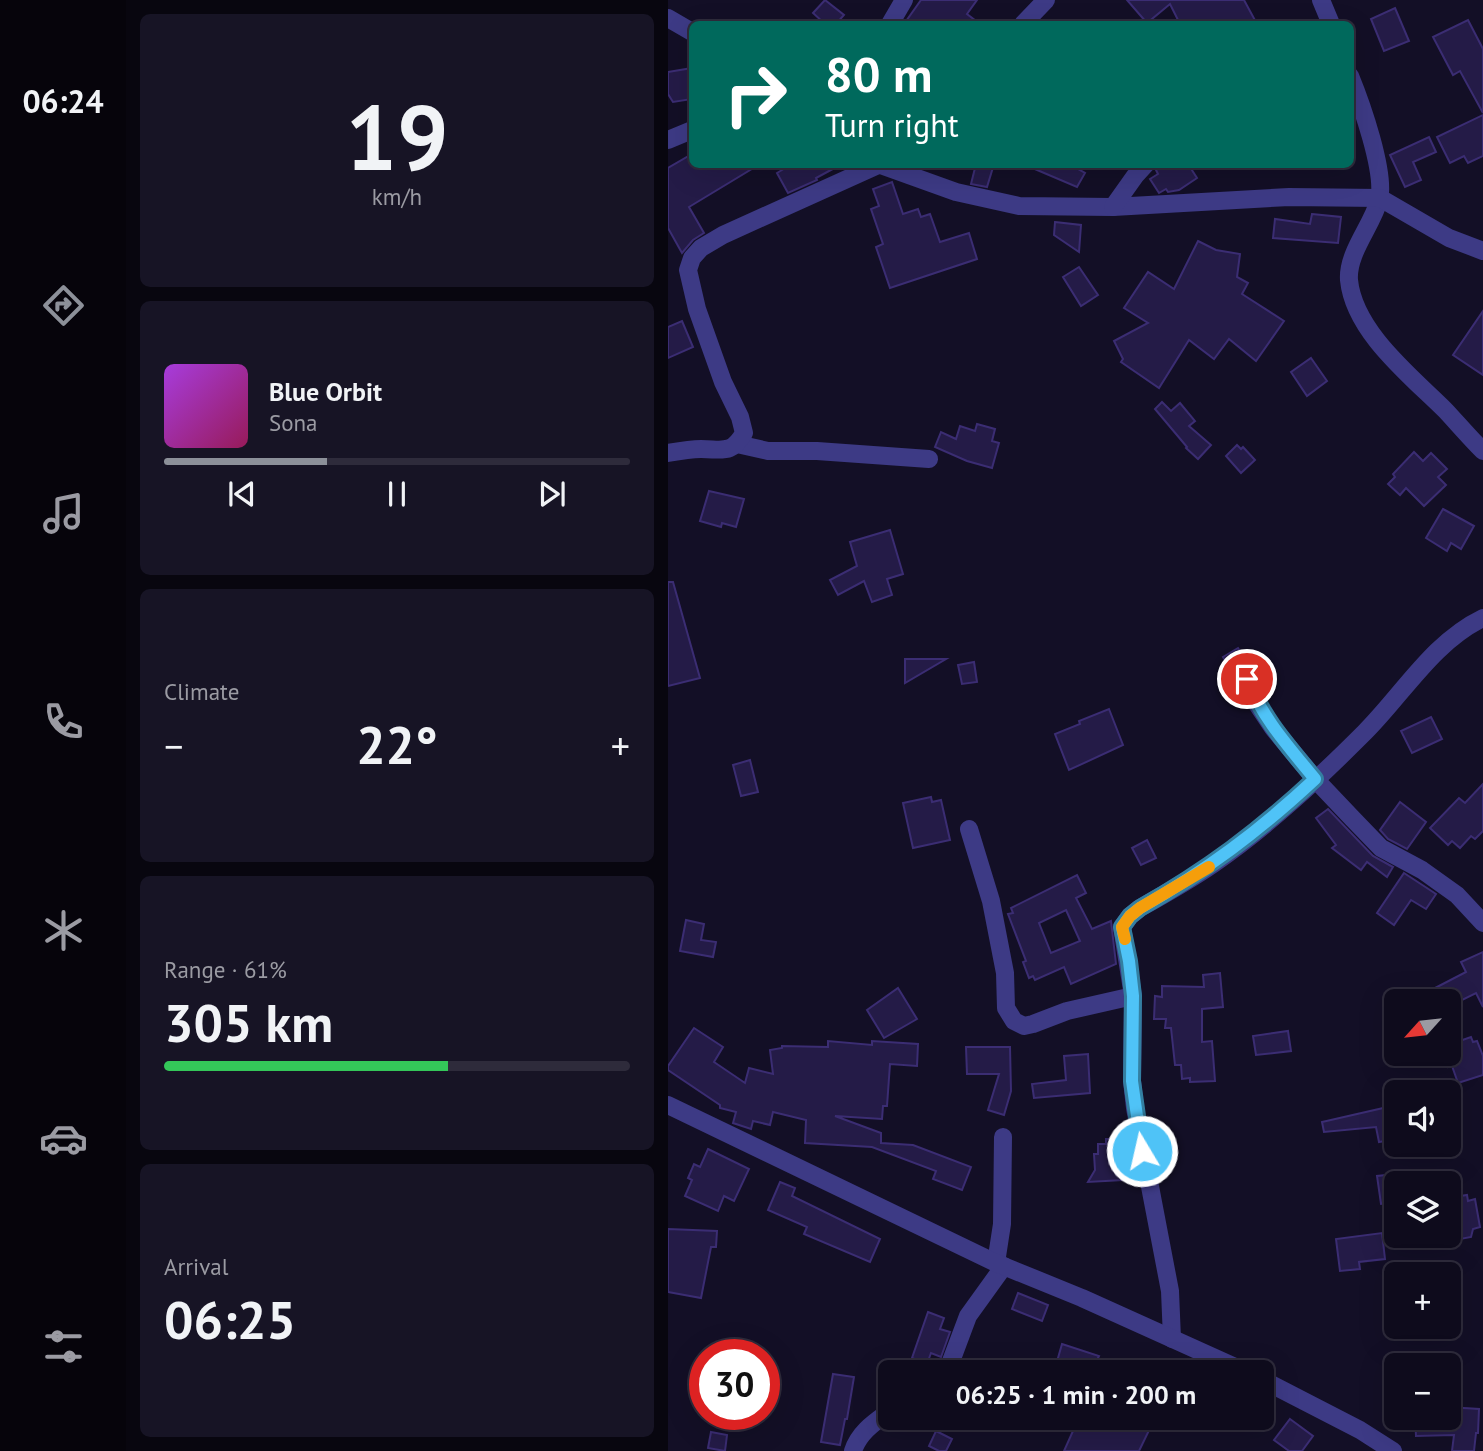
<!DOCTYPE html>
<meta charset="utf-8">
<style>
body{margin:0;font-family:"PT Sans",sans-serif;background:#171425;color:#f1f3f6;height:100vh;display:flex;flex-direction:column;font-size:26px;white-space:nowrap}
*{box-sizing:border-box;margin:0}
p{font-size:23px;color:#9b9ba3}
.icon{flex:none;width:38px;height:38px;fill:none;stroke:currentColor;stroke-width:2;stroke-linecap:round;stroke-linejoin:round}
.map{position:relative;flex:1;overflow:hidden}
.drawer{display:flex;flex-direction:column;gap:14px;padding:14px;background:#08060f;width:542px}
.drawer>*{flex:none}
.hud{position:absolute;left:21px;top:21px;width:665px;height:147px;border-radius:10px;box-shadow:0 7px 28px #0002,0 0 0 2px #2e2b3b;background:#00695c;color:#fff;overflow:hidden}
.needle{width:46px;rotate:243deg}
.buttons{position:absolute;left:716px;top:989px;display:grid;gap:14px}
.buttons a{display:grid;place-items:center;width:77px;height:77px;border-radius:10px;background:#0e0b1c;box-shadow:0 7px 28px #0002,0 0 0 2px #2e2b3b;font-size:35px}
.speed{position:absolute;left:21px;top:1339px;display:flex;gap:14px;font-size:35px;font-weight:700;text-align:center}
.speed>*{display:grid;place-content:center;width:91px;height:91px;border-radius:50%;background:#0e0b1c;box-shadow:0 7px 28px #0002,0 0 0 2px #2e2b3b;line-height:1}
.speed .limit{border:10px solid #d22;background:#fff;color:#111}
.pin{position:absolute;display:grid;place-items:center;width:60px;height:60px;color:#fff;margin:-30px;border:4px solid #fff;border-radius:50%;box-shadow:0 2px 7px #0007}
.me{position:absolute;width:77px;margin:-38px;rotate:351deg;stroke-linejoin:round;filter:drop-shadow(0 0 5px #0008)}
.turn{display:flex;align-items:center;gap:24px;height:147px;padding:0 21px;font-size:32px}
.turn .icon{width:91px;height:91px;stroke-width:2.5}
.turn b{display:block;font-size:49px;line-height:60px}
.big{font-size:52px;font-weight:700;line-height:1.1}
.drawer .widget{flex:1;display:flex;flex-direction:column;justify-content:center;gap:10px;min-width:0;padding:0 24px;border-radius:10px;background:#171425}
.drawer .dial{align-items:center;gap:0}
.dial b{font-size:91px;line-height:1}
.song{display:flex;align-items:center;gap:21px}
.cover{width:84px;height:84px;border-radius:10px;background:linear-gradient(135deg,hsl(280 70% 55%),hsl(330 70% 35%))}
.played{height:7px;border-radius:4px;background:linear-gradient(90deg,#8c9099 35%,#2e2b3b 35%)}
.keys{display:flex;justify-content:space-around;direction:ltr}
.heat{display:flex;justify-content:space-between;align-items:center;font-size:38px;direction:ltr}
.charge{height:10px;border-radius:5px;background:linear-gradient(90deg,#34c759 61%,#2e2b3b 0)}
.trip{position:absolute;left:210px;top:1360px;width:396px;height:70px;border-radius:10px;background:#0e0b1c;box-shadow:0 7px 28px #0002,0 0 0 2px #2e2b3b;font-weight:700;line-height:70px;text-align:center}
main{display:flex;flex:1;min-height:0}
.tab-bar{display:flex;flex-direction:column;width:126px;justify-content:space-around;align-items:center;background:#06040b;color:#9b9ba3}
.tab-bar .icon{width:49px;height:49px}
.tab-bar .active{color:#8c9099}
.tab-bar b{font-size:32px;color:#f1f3f6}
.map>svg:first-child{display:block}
</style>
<main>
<nav class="tab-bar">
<b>06:24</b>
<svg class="icon active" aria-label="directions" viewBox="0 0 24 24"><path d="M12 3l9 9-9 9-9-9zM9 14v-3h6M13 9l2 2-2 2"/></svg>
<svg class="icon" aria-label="music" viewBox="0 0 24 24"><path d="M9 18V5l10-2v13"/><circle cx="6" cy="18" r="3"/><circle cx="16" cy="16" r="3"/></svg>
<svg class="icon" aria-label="phone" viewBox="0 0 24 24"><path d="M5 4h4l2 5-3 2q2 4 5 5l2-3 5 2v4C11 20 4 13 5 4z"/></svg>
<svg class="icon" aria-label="climate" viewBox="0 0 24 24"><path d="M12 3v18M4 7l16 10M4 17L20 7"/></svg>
<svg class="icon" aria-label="car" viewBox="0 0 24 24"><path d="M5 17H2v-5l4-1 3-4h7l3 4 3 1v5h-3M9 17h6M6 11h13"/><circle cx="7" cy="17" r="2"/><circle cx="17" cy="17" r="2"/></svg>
<svg class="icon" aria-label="filters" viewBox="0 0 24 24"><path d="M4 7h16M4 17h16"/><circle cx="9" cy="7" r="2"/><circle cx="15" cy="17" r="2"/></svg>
</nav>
<section class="drawer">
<div class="widget dial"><b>19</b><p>km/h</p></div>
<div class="widget">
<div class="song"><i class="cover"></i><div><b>Blue Orbit</b><p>Sona</p></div></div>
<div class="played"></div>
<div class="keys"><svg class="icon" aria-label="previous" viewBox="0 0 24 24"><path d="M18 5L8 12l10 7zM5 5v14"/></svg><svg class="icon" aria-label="pause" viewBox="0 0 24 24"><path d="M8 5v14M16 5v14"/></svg><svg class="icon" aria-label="next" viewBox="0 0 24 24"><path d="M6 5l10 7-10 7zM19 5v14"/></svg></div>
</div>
<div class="widget"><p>Climate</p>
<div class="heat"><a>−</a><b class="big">22°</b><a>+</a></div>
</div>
<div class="widget"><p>Range · 61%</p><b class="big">305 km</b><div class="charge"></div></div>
<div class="widget"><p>Arrival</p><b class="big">06:25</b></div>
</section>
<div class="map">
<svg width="815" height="1451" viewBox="0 0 815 1451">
<rect width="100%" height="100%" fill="#130f26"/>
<!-- building -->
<g fill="#241b47" stroke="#3b2d73" stroke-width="2" fill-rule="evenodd">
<path d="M157 0 176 15 168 24H157L145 13Z"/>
<path d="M253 0H309L299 14 312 24H236Z"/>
<path d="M459 0H576L589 24H512L502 4 479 23Z"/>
<path d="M727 8 741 41 716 51 703 19Z"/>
<path d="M800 20 815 49V113L792 71 785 75 765 37Z"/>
<path d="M24 68V99L5 102 0 94V72Z"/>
<path d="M815 115V156L800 163 796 156 782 163 769 137Z"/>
<path d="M761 137 768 152 745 162 753 180 737 187 722 155Z"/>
<path d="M24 154V164H92L21 207 36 233 25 240 14 253 0 228V168Z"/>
<path d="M124 164H174L148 178 149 180 120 193 109 173Z"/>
<path d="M308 164H326L319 187 303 184Z"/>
<path d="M355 164H401L417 173 409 187Z"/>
<path d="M496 164H520L529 178 511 190 500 192 498 189 491 193 482 179 490 174 488 170Z"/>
<path d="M224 182 235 214 250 209 253 217 262 214 272 242 301 233 309 259 222 288 208 247 215 244 203 209 211 206 205 189Z"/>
<path d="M644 214 673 217 670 243 605 238 607 219 642 224Z"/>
<path d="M387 222 413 225 411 252 386 235Z"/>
<path d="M530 241 548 250 572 254 569 277 580 283 574 294 616 321 588 361 561 339 546 359 521 340 491 388 453 362 455 359 446 341 480 323 456 308 480 272 506 289Z"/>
<path d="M411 267 430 295 413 306 395 277Z"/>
<path d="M815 311V375L785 355Z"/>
<path d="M14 321 25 347 0 358V327Z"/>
<path d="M643 358 659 381 639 396 623 372Z"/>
<path d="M494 402 503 411 512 403 527 421 521 426 543 445 530 459 518 448 519 447 487 409Z"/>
<path d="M309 424 327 429 324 441 331 443 324 468 299 461 267 447 273 432 288 439 292 426 307 431Z"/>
<path d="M569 445 573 449 575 447 587 460 573 473 558 456Z"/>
<path d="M746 452 755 461 763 453 779 469 770 477 778 485 756 506 738 488 732 495 720 484 727 477 725 474Z"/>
<path d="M41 491 76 499 68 527 54 523 53 527 32 521Z"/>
<path d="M775 509 806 526 793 549 783 543 779 551 758 538Z"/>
<path d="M222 530 235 574 219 579 224 595 204 602 196 581 170 595 162 580 189 566 182 542Z"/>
<path d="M0 582H5L32 678 0 686Z"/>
<path d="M570 648 582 668 574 669 568 678 555 657Z"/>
<path d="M237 659H278L237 683Z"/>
<path d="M306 662 309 682 294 684 290 665Z"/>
<path d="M441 709 455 745 401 770 387 734 412 724 411 721Z"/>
<path d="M763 717 774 739 744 753 733 731Z"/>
<path d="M82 760 90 792 73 796 65 765Z"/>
<path d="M815 784V831L807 839 803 836 792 848 784 841 780 845 762 828 791 798 797 803Z"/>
<path d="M263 797 264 802 273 800 282 840 245 848 235 803Z"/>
<path d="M732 802 758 822 739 849 720 839 712 830Z"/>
<path d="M660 809 705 856 725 867 719 877 699 862 693 870 664 848 668 845 648 818Z"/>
<path d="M479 840 488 858 473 865 464 848Z"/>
<path d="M736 873 768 894 758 909 743 900 726 925 709 913Z"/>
<path d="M409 875 418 893 408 898 424 929 443 921 448 964 403 984 396 967 367 980 365 976 361 978 355 962 358 961 340 914 345 913 343 908ZM398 910 412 941 383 953 371 923Z"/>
<path d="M18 920 36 924 33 940 48 942 45 957 12 951Z"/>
<path d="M815 952V1007L808 993 780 1007V1001H742L798 972 793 962Z"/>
<path d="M552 973 555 1007 534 1009V1042L544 1041 547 1081 522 1082V1078L514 1079 513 1065H507L503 1028H497L498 1019H486L487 996 494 997V986L536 987 535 975Z"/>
<path d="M230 988 249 1019 216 1038 199 1010Z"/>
<path d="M26 1028 55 1047 46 1062 77 1083 81 1068 105 1074 102 1050 114 1048V1046L160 1047V1041L204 1045V1041L250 1044 249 1066 222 1064 219 1106H215L214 1119 167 1116 213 1133V1143L245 1145 303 1167 294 1190 265 1179 268 1171 204 1147 137 1143 138 1120 105 1112 102 1125 85 1121 83 1129 65 1123 68 1112 52 1108V1105L0 1070V1066Z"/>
<path d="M620 1031 623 1051 588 1055 585 1036Z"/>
<path d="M803 1037 805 1042 809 1041 815 1056V1075L790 1083 784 1066 780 1067V1045Z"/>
<path d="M298 1047H342L343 1091 336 1115 320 1110 331 1074H299Z"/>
<path d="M420 1054 422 1093 366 1098 364 1084 398 1080 396 1056Z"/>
<path d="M724 1106 728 1124V1139L711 1142 708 1127 656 1132 654 1122Z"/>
<path d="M438 1139H454L455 1180 420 1182 427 1170 426 1154H430V1144H438Z"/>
<path d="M40 1149 81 1169 66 1201 56 1196 50 1211 17 1196 24 1180 20 1178 26 1164 32 1167Z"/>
<path d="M728 1174V1202L713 1204 709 1176Z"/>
<path d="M112 1182 127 1188 124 1196 212 1239 202 1262 136 1234 139 1227 100 1210Z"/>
<path d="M799 1195 800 1201 807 1199 812 1227 805 1229 803 1237 782 1241 780 1238V1198Z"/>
<path d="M0 1229 49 1231 48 1247H43L33 1298 0 1292Z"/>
<path d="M714 1233 717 1259 691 1262 692 1269 672 1271 668 1239Z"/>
<path d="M350 1293 380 1305 374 1321 344 1309Z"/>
<path d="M260 1312 276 1318 272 1329 282 1332 273 1357 263 1353 259 1364 244 1358Z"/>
<path d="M394 1344 431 1356 423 1372H386Z"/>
<path d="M165 1374 186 1377 179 1419H177L172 1445 153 1442Z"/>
<path d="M780 1407 811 1409 810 1433H808L806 1451H784L786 1435 748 1436 747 1418H780Z"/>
<path d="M372 1418H487L471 1451H396L405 1431Z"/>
<path d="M622 1419 645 1436 634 1451H621L606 1440Z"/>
<path d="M268 1431 284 1439 278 1451H271L261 1446Z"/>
<path d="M43 1432 59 1435 57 1451 40 1448Z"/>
</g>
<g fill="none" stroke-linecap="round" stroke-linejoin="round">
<!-- minor -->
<g stroke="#3d3a85" stroke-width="18">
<path d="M653 0 663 24"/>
<path d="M0 18 24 32"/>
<path d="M222 24 236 0"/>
<path d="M355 24 378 0"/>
<path d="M682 76C693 103 718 173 711 200 704 226 679 253 681 280 686 332 744 377 778 411 790 424 802 438 815 451"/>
<path d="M0 140 24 130"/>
<path d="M210 164 288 192 351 206 445 207 621 197 712 198 781 238 815 251"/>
<path d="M445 207 467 176 478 164"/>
<path d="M69 444 100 451H149L261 459"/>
<path d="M0 453C11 451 22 449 33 449 55 449 63 455 76 433L72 417 55 382 29 309 20 270 24 258 33 248 55 235 210 165"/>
<path d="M579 679 589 704 605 728 647 779 684 818 713 848 754 870 789 895 815 923"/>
<path d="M301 829 323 901 337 973 338 1008 346 1021 356 1026 365 1024 399 1011 465 996"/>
<path d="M328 1263 334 1224 335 1137"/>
<path d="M504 1339 502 1291 467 1108 464 1081 465 996 454 927 462 916 472 908C497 894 522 880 545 864 600 826 650 779 697 732 735 694 765 642 815 618"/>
<path d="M279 1372 300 1316 336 1266"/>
<path d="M185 1451C191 1432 207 1422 222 1411"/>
</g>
<!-- tertiary -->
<g stroke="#3d3a85" stroke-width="18">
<path d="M0 1105 328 1263 414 1298 578 1372"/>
<path d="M593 1379 692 1430 725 1451"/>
</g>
</g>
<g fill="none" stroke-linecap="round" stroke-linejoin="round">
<!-- route casing -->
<g stroke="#337fa1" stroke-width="18">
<path id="route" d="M474 1151 464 1081 465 996 461 961 454 927 462 916 472 908C539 870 590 832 647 779 620 746 595 719 579 679"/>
</g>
<!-- route -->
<use href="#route" stroke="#4fc3f7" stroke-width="12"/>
<!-- slow -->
<path stroke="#f59e0b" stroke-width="12" d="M457 939 454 927 462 916 472 908 541 867"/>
</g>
</svg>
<div class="buttons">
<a><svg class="needle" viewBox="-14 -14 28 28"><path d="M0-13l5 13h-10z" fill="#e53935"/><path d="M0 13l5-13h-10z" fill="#9b9ba3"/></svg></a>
<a><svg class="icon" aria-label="sound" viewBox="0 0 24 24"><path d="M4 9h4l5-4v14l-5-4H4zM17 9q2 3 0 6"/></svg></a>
<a><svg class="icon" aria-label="layers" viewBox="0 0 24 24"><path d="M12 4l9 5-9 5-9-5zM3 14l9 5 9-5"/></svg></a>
<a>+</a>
<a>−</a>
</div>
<div class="speed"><div class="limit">30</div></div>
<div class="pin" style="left:579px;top:679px;background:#d93025"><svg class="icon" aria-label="arrive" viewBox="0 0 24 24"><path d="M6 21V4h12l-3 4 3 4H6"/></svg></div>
<svg class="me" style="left:474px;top:1151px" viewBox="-20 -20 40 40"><circle r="17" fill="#4fc3f7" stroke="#fff" stroke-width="3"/><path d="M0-11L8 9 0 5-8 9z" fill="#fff"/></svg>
<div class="trip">06:25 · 1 min · 200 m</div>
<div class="hud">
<div class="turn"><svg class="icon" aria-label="right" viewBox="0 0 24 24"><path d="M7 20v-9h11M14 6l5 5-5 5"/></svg><div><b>80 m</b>Turn right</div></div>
</div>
</div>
</main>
